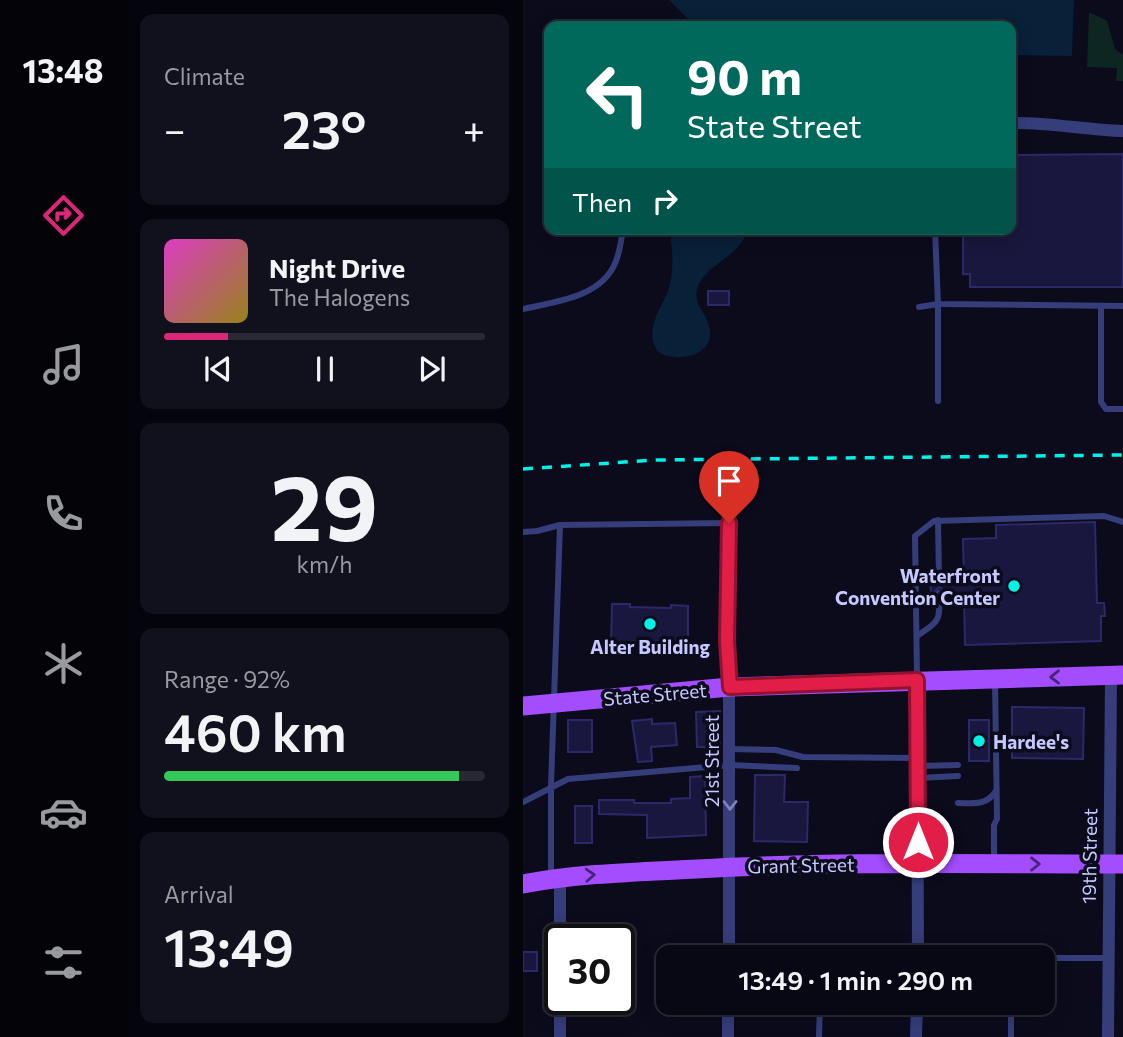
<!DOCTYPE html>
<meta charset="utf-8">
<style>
body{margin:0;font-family:Commissioner,sans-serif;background:#11111e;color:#f1f3f6;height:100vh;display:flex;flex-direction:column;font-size:26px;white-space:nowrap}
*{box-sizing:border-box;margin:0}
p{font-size:23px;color:#989aa0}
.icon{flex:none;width:38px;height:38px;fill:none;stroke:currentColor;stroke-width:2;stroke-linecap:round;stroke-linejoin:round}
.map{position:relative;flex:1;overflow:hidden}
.drawer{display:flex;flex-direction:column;gap:14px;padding:14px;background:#04040c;width:397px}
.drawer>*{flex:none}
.guide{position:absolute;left:21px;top:21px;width:472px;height:214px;border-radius:14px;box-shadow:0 4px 18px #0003,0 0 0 2px #292934;background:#00695c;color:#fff;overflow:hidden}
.speed{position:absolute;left:21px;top:924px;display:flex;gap:14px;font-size:35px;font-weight:700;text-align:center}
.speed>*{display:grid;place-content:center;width:91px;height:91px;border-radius:50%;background:#080815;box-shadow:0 4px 18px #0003,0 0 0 2px #292934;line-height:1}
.speed .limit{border:4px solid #111;border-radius:10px;background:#fff;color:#111}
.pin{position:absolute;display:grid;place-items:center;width:60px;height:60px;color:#fff;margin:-72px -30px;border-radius:50% 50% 50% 0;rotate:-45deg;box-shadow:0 0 7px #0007}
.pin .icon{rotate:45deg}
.me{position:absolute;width:77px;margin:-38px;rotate:0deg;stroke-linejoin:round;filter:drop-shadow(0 0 5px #0008)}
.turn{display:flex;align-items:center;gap:24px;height:147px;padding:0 28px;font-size:32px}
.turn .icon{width:91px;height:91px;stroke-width:2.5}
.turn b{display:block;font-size:49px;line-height:60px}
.then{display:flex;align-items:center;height:66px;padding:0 28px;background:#0003;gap:14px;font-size:26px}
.big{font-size:52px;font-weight:600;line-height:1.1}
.drawer .widget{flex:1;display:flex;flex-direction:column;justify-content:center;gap:10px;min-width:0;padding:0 24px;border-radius:14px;background:#11111e}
.drawer .dial{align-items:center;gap:0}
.dial b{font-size:91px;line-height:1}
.song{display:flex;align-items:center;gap:21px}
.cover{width:84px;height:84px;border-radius:10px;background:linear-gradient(135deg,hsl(310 70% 55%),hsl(50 70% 35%))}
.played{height:7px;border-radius:4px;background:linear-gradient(90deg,#db2777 20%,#292934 20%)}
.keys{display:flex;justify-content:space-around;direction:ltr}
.heat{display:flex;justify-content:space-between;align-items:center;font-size:38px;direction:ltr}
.charge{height:10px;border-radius:5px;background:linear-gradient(90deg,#34c759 92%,#292934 0)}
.trip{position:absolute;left:133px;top:945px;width:399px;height:70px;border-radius:14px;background:#080815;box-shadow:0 4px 18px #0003,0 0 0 2px #292934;font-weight:600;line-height:70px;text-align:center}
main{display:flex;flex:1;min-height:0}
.dock{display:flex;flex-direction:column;width:126px;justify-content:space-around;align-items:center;background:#030308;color:#989aa0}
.dock .icon{width:49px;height:49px}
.dock .selected{color:#db2777}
.dock b{font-size:32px;color:#f1f3f6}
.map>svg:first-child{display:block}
</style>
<main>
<nav class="dock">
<b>13:48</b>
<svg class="icon selected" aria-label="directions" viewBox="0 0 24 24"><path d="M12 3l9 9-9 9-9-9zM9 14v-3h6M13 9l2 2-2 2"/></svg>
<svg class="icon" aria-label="music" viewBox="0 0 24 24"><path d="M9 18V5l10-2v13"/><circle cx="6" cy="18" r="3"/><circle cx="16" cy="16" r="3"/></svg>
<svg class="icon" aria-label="phone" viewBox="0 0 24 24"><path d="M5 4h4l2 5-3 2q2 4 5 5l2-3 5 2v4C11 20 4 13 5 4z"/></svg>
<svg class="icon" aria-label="climate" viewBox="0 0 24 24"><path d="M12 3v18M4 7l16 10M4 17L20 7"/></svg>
<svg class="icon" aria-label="car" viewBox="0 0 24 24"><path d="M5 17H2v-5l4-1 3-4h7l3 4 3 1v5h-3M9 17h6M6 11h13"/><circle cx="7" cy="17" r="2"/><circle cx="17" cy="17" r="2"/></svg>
<svg class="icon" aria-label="filters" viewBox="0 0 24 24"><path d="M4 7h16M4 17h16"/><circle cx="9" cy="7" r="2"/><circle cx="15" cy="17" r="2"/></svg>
</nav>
<section class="drawer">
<div class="widget"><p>Climate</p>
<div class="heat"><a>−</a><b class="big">23°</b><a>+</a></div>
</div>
<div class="widget">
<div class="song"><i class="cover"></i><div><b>Night Drive</b><p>The Halogens</p></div></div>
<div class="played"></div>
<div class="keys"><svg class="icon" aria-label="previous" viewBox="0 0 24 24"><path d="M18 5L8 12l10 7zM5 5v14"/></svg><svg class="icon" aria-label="pause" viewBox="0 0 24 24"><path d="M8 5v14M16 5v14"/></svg><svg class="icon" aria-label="next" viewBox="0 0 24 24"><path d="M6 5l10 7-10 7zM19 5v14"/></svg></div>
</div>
<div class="widget dial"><b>29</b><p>km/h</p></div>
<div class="widget"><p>Range · 92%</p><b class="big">460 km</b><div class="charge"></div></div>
<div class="widget"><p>Arrival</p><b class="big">13:49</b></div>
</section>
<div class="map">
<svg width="600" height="1037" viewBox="0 0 600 1037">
<rect width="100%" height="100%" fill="#0b0b1c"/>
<!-- green -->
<path fill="#0e2622" d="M566 12 584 21 592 49 600 55V81H593L594 68 564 67Z"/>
<!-- water -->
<g fill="#082038">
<path d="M146 0H555L552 63 488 59V26H237L220 21 209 26H172Z"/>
<path d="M146 229H224C220 255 186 262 176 284 168 301 180 309 185 323 194 347 172 359 152 357 145 356 137 355 133 349 121 328 140 307 146 288 151 270 150 248 146 229Z"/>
</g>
<!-- pier -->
<path fill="#0b0b1c" d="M551 0H558L555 65 488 62V55L549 56Z"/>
<!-- building -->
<g fill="#19173d" stroke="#2c2969" stroke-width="2">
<path d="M600 154V287H447V274H440V229H488V155Z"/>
<rect x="185" y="291" width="21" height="14"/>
<path d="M572 522 574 603H581L582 616H578V641L442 645 441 593H422L417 587 408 594 407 579 417 584 422 578H441L440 539 473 538V525Z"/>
<path d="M89 604H107V607L148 608V605L165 606V647H147V641H106V646H88Z"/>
<path d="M489 707 561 708 560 759 489 758Z"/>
<path d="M197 711V747H174L173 712Z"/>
<path d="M129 719V724L152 723 154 745 128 747 129 761 115 762 109 721Z"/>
<rect x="45" y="720" width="24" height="32"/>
<rect x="446" y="720" width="20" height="41"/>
<path d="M232 775H262L261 802H285L284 842 231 841Z"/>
<path d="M182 776 183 835 124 838V815L76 814V800H111V803H148V799L167 798V777Z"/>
<rect x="52" y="806" width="17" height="37"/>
<rect x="0" y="952" width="14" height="19"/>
</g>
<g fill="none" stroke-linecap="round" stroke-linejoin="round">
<!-- lane -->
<g stroke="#353d7b" stroke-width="6">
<path d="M412 229 415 304 600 306"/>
<path d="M578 306V402L583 409H600"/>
<path d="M396 307 415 304V401"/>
<path d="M0 309C32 302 80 297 93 261 97 251 98 240 100 229"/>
<path d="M415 520 416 578"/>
<path d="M0 532 14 531 37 525"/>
<path d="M394 636C417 620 417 622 416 593"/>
<path d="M394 677 392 536 411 521 581 516 600 522"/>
<path d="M207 749 253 750 280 757 394 758"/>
<path d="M395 766 435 765"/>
<path d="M395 778 435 776"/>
<path d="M0 802 45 779 207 765 274 768"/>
<path d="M435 803C451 803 463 806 473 791"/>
<path d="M471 861V825L474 819 472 680"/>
<path d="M28 877V786L37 525 206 523"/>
<path d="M206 955 463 957"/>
<path d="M520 958H584"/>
<path d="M488 1003V1037"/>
<path d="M296 1037 297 1003"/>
</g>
<!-- street -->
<g stroke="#353d7b" stroke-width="12">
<path d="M488 123C526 122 562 130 600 131"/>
<path d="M206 523V957"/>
<path d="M394 680 395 957"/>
<path d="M37 940V878"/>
<path d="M37 1037V999"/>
<path d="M205 1037V1003"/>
<path d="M393 1037 394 1003"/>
<path d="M585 1037 588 675"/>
</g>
<!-- primary -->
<g stroke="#a34dff" stroke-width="19">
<path d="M0 706 207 687 600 675"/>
<path d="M0 884C58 873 116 872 174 869 316 861 458 864 600 864"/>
</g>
<!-- rail -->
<path stroke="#00f1e6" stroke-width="3.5" stroke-dasharray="10 9" stroke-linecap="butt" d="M0 469 132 460 600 455"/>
</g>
<!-- one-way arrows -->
<defs><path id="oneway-chevron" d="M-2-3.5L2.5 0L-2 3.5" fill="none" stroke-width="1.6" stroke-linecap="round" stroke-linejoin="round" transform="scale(1.75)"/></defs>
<g stroke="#482577">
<use href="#oneway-chevron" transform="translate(532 677) rotate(179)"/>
<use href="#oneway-chevron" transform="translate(512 864)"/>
<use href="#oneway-chevron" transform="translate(67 875) rotate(-3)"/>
</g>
<use stroke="#7e82bd" href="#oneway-chevron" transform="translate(207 805) rotate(90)"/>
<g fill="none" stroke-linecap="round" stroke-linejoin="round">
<!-- route casing -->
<g stroke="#92132f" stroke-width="18">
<path id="route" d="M206 523 204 641 207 687 394 680 395 842"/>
</g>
<!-- route -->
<use href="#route" stroke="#e11d48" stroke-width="12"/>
</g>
<!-- markers -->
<g fill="#00f1e6" stroke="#0b0b1c" stroke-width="2.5">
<circle cx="491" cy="586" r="7"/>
<circle cx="127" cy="624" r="7"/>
<circle cx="456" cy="741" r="7"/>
</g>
<g text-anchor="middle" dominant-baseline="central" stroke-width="7" stroke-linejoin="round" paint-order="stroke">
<!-- poi labels -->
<g font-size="19" font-weight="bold" fill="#c6c8ff" stroke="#0b0b1c" text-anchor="end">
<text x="477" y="575">Waterfront<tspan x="477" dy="22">Convention Center</tspan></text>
<text x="127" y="646" text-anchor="middle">Alter Building</text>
<text x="470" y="741" text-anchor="start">Hardee's</text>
</g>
<!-- street labels -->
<g font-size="19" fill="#c6c8ff" stroke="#0b0b1c">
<text transform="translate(132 694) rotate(-5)">State Street</text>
<text transform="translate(188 761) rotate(-90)">21st Street</text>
<text transform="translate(566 856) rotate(-89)">19th Street</text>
<text transform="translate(278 865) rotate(-1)">Grant Street</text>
</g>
</g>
</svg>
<div class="speed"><div class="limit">30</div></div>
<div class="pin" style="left:206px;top:523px;background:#d93025"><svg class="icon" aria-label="arrive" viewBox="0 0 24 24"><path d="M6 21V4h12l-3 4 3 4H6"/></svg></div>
<svg class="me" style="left:395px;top:842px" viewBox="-20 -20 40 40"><circle r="17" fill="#e11d48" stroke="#fff" stroke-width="3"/><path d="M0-11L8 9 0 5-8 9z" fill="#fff"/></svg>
<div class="trip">13:49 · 1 min · 290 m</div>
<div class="guide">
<div class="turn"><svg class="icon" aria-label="left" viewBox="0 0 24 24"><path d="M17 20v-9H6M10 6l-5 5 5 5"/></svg><div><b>90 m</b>State Street</div></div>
<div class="then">Then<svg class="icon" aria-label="right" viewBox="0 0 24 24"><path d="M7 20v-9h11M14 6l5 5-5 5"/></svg></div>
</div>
</div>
</main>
